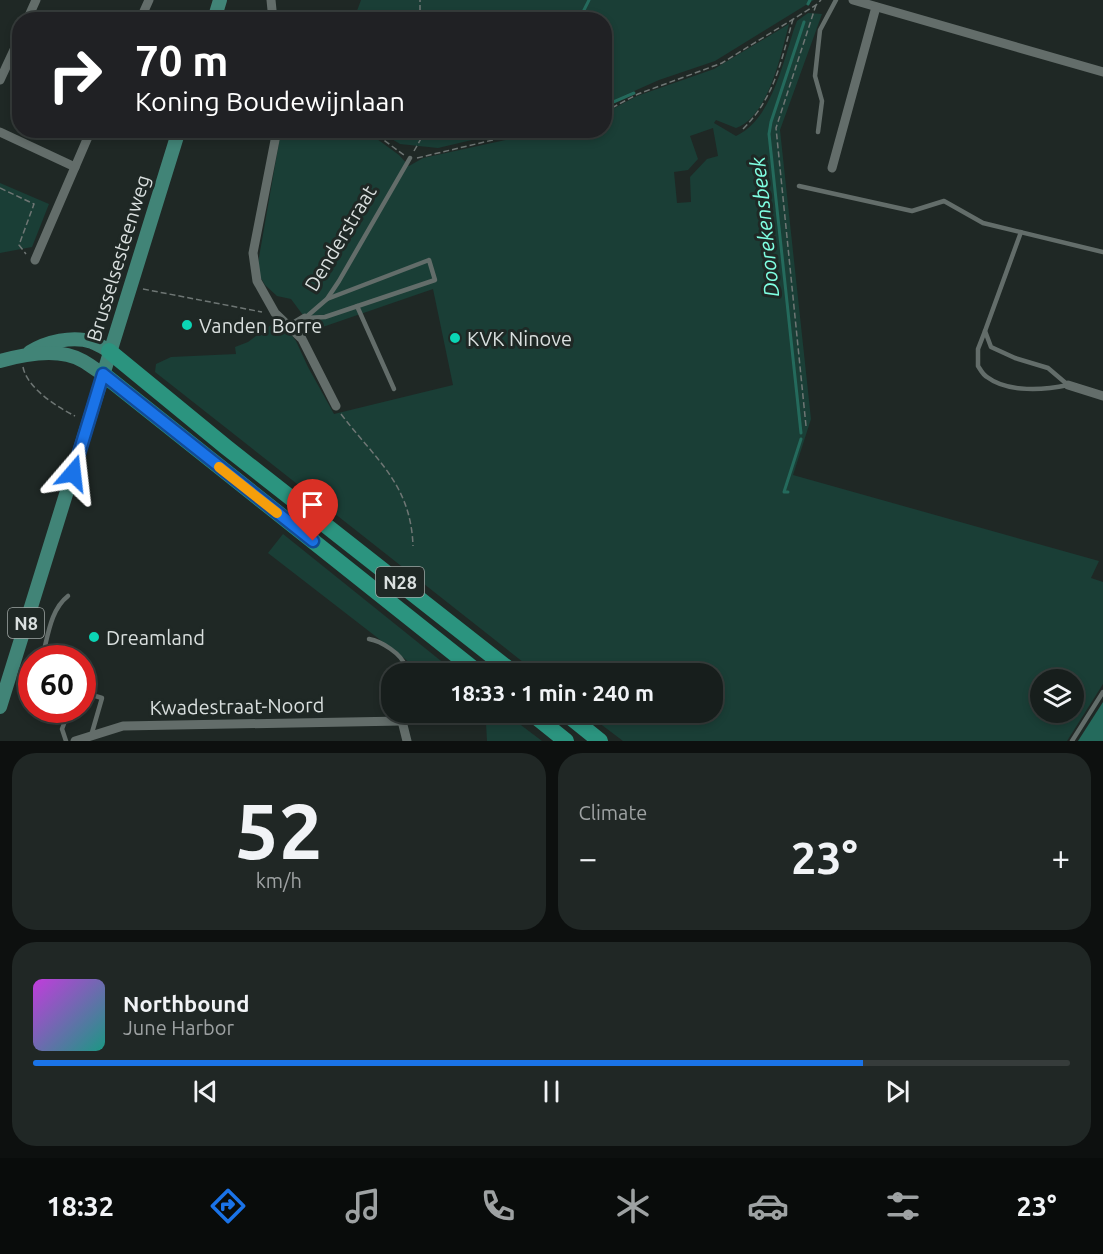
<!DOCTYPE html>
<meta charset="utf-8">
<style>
body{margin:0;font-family:Ubuntu,sans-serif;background:#202725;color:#f1f3f6;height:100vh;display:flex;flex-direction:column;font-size:22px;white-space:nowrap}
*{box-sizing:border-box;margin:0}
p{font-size:20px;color:#9ea2a3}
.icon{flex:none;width:33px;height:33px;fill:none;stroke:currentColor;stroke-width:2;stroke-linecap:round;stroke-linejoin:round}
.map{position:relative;height:741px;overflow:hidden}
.side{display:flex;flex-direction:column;gap:12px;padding:12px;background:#0d100f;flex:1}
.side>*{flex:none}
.top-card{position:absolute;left:12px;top:12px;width:600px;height:126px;border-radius:24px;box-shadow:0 3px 9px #0003,0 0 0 2px #363c3b;background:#202124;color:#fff;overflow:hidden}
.fabs{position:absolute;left:1030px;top:669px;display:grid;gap:12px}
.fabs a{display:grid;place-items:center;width:54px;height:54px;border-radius:50%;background:#171e1c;box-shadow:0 3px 9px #0003,0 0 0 2px #363c3b;font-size:30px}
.speed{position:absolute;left:18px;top:645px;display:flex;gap:12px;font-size:30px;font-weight:700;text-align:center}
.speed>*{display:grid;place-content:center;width:78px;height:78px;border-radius:50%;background:#171e1c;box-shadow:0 3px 9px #0003,0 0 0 2px #363c3b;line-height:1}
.speed .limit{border:9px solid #d22;background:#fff;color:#111}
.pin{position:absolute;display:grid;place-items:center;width:51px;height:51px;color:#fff;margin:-62px -26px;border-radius:50% 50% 50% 0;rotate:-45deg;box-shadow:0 0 6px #0007}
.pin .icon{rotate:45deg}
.me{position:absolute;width:66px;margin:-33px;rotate:17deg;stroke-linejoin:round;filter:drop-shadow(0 0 4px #0008)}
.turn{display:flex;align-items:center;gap:21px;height:126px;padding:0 24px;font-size:27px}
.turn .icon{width:78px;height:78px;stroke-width:2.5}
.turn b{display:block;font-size:42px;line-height:51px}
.big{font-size:45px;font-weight:700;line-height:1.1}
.side .card{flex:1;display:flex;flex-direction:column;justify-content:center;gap:9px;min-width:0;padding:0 21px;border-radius:24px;background:#202725}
.side .dial{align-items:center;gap:0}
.dial b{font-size:78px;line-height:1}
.song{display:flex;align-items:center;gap:18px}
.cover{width:72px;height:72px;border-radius:9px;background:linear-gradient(135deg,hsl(290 70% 55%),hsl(170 70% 35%))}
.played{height:6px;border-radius:3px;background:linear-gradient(90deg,#1a73e8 80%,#363c3b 80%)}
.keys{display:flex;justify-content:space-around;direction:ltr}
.heat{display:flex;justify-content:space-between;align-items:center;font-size:33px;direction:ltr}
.side .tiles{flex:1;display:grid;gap:12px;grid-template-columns:1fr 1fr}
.card:last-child{grid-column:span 2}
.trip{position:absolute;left:381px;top:663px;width:342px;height:60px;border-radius:24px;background:#171e1c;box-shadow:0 3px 9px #0003,0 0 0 2px #363c3b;font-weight:700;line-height:60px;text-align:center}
.dock{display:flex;height:96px;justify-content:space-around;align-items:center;background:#090c0b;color:#9ea2a3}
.dock .icon{width:42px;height:42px}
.dock .active{color:#1a73e8}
.dock b{font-size:27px;color:#f1f3f6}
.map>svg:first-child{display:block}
</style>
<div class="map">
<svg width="1103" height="741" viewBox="0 0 1103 741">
<rect width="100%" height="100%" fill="#1f2825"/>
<!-- green -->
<g fill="#1a3e36" fill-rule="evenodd">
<path d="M361 0H814L715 61 659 80 605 104 604 20 354 19Z"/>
<path d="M808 13 822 14 780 130 811 419 793 475 1099 561 1091 578 1103 582V684L1067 741H623L586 713 712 712V674L537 673 155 372 156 364 171 357 236 354 235 347 248 342 279 319 296 341 308 367 334 414 453 385 433 289 314 330 291 299 277 296 265 285 259 275 258 263 281 131H366L399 155 409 166 423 158 547 131 604 130 605 113 637 96 714 69 789 24C781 54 769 116 736 128L716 120 714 123 736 136C771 120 783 63 794 29L797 21ZM713 128 718 156 707 159 690 177 691 202 677 203 674 172 688 170 698 159 690 136ZM1041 680H1074V712H1041Z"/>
<path d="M379 131H510L438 148 400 144Z"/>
<path d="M0 183 49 204 32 247 0 253Z"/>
<path d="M283 534 456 673H423L268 553Z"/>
<path d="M473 713H505L542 741H487L486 723Z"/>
</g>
<!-- water -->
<path fill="#246a5c" d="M1103 702V741H1078Z"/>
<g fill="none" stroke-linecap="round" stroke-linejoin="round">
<!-- stream -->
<g stroke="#246a5c" stroke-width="3">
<path d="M808 4 810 0"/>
<path d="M579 20 589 0"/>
<path d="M604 106 634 93"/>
<path d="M801 433 769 134 771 122 804 22"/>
<path d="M788 492H784L801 439"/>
</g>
<!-- path -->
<g stroke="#6e7674" stroke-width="1.5" stroke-dasharray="6 3" stroke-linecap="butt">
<path d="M420 20V0"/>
<path d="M604 112 638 94 722 63 816 5 821 0"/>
<path d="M743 129C775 97 781 61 793 19"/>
<path d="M370 130 404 155"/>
<path d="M414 151 426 130"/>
<path d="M417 158 497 139 558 130"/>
<path d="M0 188 34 204 19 245 26 254"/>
<path d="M143 289 262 312"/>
<path d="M23 367C27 388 57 407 75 416"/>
<path d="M341 414C375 459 411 484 413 546"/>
<path d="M806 426 776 128 816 5"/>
</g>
<!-- lane -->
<g stroke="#636d6a" stroke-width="4.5">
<path d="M818 132 822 101 815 76 820 30 836 0"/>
<path d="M799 186 912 211 944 201 983 223 1103 252"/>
<path d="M1021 232 985 331 991 347 1015 358 1048 368 1068 385"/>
<path d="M357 306 394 389"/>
<path d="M305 318 325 317 435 280 429 260 327 299"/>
<path d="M305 318 327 299 339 281 410 158"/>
<path d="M985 331 978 349V366C980 369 983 375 987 377 1008 393 1045 390 1068 385"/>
<path d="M369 639C381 641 402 654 405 666"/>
<path d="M42 658C48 637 50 610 68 596"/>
<path d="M82 692 102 698 91 736"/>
<path d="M66 741 62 729 69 710"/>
<path d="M1072 741 1103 692"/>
</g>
<!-- street -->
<g stroke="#636d6a" stroke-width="9">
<path d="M271 0 273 20"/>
<path d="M853 0 1103 72"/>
<path d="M27 20 36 0"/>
<path d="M140 20 149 0"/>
<path d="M0 80 20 37"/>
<path d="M277 130 253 253 257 281 275 313 302 339 336 406"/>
<path d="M0 132 75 167"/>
<path d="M832 168 876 7"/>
<path d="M35 260 91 130"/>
<path d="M290 327 305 318"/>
<path d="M1068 385 1103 396"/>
<path d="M405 674V666"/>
<path d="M402 712V721L407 741"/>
<path d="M75 741 123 726 402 721"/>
</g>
<!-- primary -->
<g stroke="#418477" stroke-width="14">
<path d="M214 20 220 0"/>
<path d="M30 352C46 342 73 335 92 342 98 344 104 348 109 351"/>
<path d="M0 361C25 354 59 347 83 361 90 365 96 370 103 374"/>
<path d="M0 707 179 130"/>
</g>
<!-- highway -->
<g stroke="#2b947f" stroke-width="16">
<path d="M109 351 226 447 515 674"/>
<path d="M103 374 480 674"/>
<path d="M530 712 566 741"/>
<path d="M564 712 600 741"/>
</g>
</g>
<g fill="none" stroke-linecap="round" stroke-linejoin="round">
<!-- route casing -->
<g stroke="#114b97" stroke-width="15">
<path id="route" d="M73 473 103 374 313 541"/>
</g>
<!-- route -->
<use href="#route" stroke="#1a73e8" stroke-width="10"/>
<!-- slow -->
<path stroke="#f59e0b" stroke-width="10" d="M219 467 277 513"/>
</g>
<!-- markers -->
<g fill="#0bd5b5" stroke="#1f2825" stroke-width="2">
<circle cx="187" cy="325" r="6"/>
<circle cx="455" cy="338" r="6"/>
<circle cx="94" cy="637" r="6"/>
</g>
<g text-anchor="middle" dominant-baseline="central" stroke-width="6" stroke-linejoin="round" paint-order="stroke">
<!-- shield labels -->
<g fill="#1f2825" stroke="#a1a8a6" stroke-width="1.5">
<rect x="376" y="567" width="48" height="30" rx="4.5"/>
<rect x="8" y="608" width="36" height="30" rx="4.5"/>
</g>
<g font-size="18" font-weight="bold" fill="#d9dfde">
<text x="400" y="582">N28</text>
<text x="26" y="623">N8</text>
</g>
<!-- street labels -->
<g font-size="20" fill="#d9dfde" stroke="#1f2825">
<text transform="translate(340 238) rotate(-59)">Denderstraat</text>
<text transform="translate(118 258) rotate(-73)">Brusselsesteenweg</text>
<text transform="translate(237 706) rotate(-1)">Kwadestraat-Noord</text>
</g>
<!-- poi labels -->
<g font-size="20" fill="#d9dfde" stroke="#1f2825" text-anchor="start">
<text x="199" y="325">Vanden Borre</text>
<text x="467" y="338">KVK Ninove</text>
<text x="106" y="637">Dreamland</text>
</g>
<!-- water labels -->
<g font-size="21" font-style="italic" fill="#7fffe2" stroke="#1f2825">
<text transform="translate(764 227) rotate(-96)">Doorekensbeek</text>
</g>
</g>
</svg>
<div class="fabs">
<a><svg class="icon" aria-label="layers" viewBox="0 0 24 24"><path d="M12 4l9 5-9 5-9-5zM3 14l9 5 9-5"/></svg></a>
</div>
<div class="speed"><div class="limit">60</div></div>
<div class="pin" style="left:313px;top:541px;background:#d93025"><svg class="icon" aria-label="arrive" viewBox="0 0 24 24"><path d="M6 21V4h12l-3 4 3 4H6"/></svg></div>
<svg class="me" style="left:73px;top:473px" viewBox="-20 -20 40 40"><path d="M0-17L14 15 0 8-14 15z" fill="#1a73e8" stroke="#fff" stroke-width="4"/></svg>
<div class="trip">18:33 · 1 min · 240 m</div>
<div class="top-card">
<div class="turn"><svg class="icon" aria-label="right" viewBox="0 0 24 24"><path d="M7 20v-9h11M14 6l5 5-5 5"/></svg><div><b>70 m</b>Koning Boudewijnlaan</div></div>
</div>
</div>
<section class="side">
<div class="tiles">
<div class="card dial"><b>52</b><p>km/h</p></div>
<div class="card"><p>Climate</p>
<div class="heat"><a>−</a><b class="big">23°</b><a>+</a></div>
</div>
<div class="card">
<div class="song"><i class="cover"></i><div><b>Northbound</b><p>June Harbor</p></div></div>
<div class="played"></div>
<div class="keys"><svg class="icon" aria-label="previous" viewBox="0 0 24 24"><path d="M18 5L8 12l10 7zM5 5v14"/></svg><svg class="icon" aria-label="pause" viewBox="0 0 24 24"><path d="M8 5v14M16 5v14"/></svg><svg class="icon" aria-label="next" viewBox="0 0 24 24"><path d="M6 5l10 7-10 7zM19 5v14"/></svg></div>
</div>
</div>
</section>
<nav class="dock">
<b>18:32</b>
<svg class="icon active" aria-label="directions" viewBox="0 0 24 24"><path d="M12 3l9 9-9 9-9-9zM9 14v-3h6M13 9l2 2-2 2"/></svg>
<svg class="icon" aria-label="music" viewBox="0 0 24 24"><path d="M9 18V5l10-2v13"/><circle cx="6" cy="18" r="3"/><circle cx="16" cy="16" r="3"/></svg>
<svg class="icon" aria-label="phone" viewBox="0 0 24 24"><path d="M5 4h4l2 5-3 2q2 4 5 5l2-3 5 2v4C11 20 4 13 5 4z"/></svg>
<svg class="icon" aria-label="climate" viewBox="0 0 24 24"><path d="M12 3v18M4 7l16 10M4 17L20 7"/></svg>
<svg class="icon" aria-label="car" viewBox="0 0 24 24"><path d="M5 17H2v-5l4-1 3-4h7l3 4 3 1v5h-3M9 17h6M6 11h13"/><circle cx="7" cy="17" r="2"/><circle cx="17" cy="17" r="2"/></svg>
<svg class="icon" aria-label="filters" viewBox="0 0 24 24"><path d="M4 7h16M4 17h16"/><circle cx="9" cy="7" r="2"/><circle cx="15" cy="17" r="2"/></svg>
<b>23°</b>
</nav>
